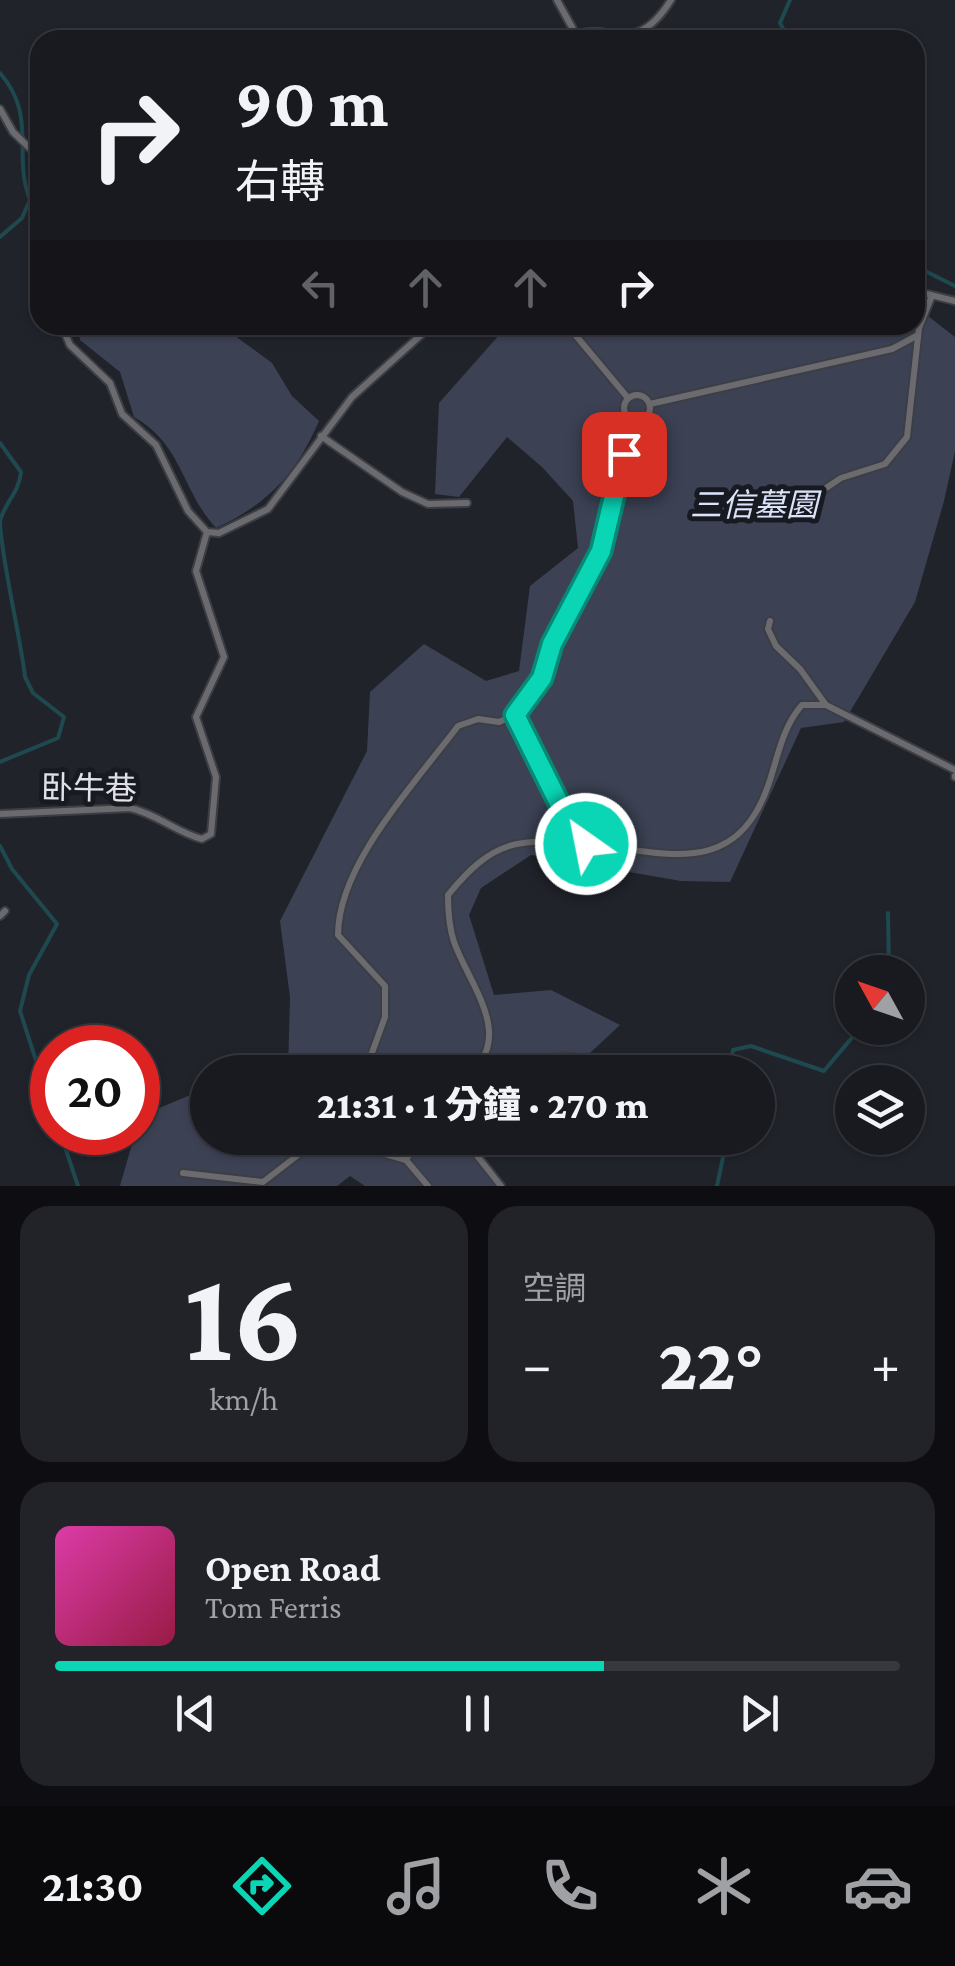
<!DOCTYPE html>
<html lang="zh-TW">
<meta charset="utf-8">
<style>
body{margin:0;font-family:"Crimson Pro","Noto Sans TC",serif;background:#222329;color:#f1f3f6;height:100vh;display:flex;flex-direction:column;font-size:38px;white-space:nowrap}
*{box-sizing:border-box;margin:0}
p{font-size:32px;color:#9fa1a5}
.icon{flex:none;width:55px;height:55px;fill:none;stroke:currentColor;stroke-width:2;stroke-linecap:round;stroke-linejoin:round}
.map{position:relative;height:1186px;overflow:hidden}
.panel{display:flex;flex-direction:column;gap:20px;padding:20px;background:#0e0e12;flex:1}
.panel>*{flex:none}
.guide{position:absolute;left:30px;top:30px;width:895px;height:305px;border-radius:30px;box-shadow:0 2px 8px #0004,0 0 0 2px #37383e;background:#191a20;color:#f1f3f6;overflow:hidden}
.needle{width:65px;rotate:310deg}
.buttons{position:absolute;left:835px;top:955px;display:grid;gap:20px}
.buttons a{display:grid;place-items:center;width:90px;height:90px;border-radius:50%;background:#191a20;box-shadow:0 2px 8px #0004,0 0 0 2px #37383e;font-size:50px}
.speed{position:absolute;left:30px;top:1025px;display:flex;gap:20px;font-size:50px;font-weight:700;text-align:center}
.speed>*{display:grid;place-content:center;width:130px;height:130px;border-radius:50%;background:#191a20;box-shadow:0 2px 8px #0004,0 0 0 2px #37383e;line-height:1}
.speed .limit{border:15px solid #d22;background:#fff;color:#111}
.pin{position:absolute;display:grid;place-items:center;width:85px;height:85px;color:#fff;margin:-42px;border-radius:20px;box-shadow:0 5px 15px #0006}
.me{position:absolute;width:110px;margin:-55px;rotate:327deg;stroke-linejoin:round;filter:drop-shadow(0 0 8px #0008)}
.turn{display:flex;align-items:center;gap:35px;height:210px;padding:0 40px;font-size:45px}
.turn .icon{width:130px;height:130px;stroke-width:2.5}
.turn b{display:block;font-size:70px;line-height:85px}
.lanes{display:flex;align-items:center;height:95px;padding:0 40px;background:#0003;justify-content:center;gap:50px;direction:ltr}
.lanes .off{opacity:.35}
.big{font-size:75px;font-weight:800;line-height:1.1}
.panel .tile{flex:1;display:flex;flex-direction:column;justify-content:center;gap:15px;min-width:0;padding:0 35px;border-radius:30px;background:#222329}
.panel .dial{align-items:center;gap:0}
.dial b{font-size:130px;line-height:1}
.song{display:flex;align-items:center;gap:30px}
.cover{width:120px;height:120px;border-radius:15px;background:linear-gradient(135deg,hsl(320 70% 55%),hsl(340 70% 35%))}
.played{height:10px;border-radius:5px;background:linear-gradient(90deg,#0ad5b5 65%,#37383e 65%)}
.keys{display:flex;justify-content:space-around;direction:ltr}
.heat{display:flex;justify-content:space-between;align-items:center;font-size:55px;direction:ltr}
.panel .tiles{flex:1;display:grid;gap:20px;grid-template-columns:1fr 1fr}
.tile:last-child{grid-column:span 2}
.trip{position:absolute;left:190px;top:1055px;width:585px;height:100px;border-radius:50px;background:#191a20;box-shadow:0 2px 8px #0004,0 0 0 2px #37383e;font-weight:800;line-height:100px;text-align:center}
.dock{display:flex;height:160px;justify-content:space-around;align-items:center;background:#0a0a0d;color:#9fa1a5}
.dock .icon{width:70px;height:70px}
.dock .selected{color:#0ad5b5}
.dock b{font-size:45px;color:#f1f3f6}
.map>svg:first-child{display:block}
</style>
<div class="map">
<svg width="955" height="1186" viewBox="0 0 955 1186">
<rect width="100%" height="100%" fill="#21232b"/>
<!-- green -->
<g fill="#3c4254">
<path d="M915 306 955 337V451L944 501 915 602 844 722 801 728 730 882 681 881 531 855 481 888 469 915 494 995 551 990 620 1025 574 1068 555 1072H288L290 997 280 921 367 751 370 692 424 644 486 681 519 671 530 586 578 548 573 501 542 467 507 437 459 497 435 494 439 403 508 325H915Z"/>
<path d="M78 325H220L272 363 292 396 319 421C296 474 268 504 216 528 181 490 183 445 134 417L120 372 80 340Z"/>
<path d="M188 1096 207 1097 208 1138H468L504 1186H365L350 1176 337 1186H120L140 1116Z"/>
</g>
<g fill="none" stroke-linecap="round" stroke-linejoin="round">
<!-- stream -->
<g stroke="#1e494f" stroke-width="4">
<path d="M789 40 780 23 790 0"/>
<path d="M0 73C38 117 12 154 30 200L22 218 0 237"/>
<path d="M915 266 955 286"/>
<path d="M0 443 21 472C19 493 5 502 0 521 0 553 21 639 25 677L33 693 64 717 58 738 0 762"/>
<path d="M0 846 12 869 57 924 29 975 20 1011 52 1110"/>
<path d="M888 913 889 972"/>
<path d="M729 1072 733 1050 751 1046 824 1071 860 1028"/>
<path d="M60 1132 78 1186"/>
<path d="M717 1186 727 1138"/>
</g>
<!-- service casing -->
<g stroke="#3c3e45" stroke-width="10">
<g id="service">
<path d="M557 0 579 40"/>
<path d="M568 40C604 14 631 64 671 0"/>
<path d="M0 109 13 132 40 158"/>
<path d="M915 291 955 301"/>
<path d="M61 325 70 345 110 383 122 414 156 445 188 511 207 532 219 533 268 509 352 397 432 325"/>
<path d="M567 325 628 398"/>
<circle cx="637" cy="408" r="13"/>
<path d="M650 404 892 349 918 335"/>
<path d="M321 436 402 492 428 504 467 503"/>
<path d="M826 488 841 478 885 464 907 437 919 328 931 298"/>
<path d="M770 621 768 629 776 646 800 669 826 705 955 770"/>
<path d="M515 715 566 817 586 844C665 852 737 880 769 783 778 756 783 726 802 705H826"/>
<path d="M955 776V777"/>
<path d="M0 814 130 808C157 814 176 832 202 839L211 834 216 777 196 717 224 657 196 571 207 532"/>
<path d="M0 916 5 911"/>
<path d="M365 1072 385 1017V986L338 935C338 864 416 782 458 726L478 719 499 722 515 715 543 679 552 644 601 551 632 420"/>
<path d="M471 1072C514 1035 469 984 454 942 449 927 448 911 448 895 494 839 516 839 585 843"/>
<path d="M369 1138 385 1154 406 1160 419 1138"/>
<path d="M463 1138 501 1186"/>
<path d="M406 1160 428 1186"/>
<path d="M183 1173 263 1182 320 1138"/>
</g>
</g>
<!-- minor casing -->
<g stroke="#3c3e45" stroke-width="15">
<path id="minor" d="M482 1063C490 1065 498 1069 506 1070 544 1074 558 1041 597 1072"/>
</g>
<!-- service -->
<use href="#service" stroke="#6b6b6f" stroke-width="6"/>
<!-- minor -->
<use href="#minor" stroke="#6b6b6f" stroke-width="11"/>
</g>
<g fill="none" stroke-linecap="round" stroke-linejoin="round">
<!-- route casing -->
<g stroke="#068a76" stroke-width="25">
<path id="route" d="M586 844 566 817 515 715 542 678 552 644 601 551 624 454"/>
</g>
<!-- route -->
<use href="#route" stroke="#0ad5b5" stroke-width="18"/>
</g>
<g text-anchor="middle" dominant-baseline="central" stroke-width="10" stroke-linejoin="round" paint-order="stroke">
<!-- park labels -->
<g font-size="32" font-style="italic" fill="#dce3f9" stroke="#181a21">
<text x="754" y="505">三信墓園</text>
</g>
<!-- street labels -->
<g font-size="32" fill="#e0e2e7" stroke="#181a21">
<text transform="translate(89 788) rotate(1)">卧牛巷</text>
</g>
</g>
</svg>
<div class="buttons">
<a><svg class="needle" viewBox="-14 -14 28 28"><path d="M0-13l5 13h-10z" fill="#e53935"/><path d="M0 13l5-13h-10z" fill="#9fa1a5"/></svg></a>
<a><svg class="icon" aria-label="layers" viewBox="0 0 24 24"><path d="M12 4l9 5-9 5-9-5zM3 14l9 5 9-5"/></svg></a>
</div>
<div class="speed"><div class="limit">20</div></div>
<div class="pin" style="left:624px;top:454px;background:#d93025"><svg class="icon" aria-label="arrive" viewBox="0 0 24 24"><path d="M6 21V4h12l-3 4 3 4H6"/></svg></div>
<svg class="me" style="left:586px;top:844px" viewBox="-20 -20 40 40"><circle r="17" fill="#0ad5b5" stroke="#fff" stroke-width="3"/><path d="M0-11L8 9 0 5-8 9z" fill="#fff"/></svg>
<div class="trip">21:31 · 1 分鐘 · 270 m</div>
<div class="guide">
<div class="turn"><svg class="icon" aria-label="right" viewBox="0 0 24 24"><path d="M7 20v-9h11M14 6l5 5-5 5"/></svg><div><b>90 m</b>右轉</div></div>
<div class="lanes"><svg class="icon off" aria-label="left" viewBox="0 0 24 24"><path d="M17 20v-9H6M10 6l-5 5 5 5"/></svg><svg class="icon off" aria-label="ahead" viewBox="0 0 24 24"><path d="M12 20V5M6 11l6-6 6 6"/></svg><svg class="icon off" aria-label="ahead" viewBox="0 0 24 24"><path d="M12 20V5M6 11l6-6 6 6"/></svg><svg class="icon" aria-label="right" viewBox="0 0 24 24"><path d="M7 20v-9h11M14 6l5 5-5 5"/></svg></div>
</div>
</div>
<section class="panel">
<div class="tiles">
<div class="tile dial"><b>16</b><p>km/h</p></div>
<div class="tile"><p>空調</p>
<div class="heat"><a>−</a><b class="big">22°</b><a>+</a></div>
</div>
<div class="tile">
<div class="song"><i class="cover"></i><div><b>Open Road</b><p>Tom Ferris</p></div></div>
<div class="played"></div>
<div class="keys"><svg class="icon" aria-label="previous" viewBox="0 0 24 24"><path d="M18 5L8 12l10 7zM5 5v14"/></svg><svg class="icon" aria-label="pause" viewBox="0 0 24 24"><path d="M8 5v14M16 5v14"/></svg><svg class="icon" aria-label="next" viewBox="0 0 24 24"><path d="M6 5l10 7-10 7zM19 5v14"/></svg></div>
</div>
</div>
</section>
<nav class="dock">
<b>21:30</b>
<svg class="icon selected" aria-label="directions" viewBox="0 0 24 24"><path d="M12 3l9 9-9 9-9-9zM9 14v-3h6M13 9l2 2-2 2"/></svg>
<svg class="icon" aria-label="music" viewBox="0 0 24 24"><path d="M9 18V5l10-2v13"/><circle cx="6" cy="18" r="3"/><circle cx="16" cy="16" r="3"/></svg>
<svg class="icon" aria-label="phone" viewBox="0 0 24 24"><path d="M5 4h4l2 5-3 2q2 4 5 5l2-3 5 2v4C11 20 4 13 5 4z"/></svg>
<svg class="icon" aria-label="climate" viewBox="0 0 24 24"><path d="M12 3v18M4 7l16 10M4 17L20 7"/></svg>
<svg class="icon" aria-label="car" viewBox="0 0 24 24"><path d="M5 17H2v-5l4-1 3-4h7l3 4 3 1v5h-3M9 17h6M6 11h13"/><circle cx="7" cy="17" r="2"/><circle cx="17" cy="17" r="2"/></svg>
</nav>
